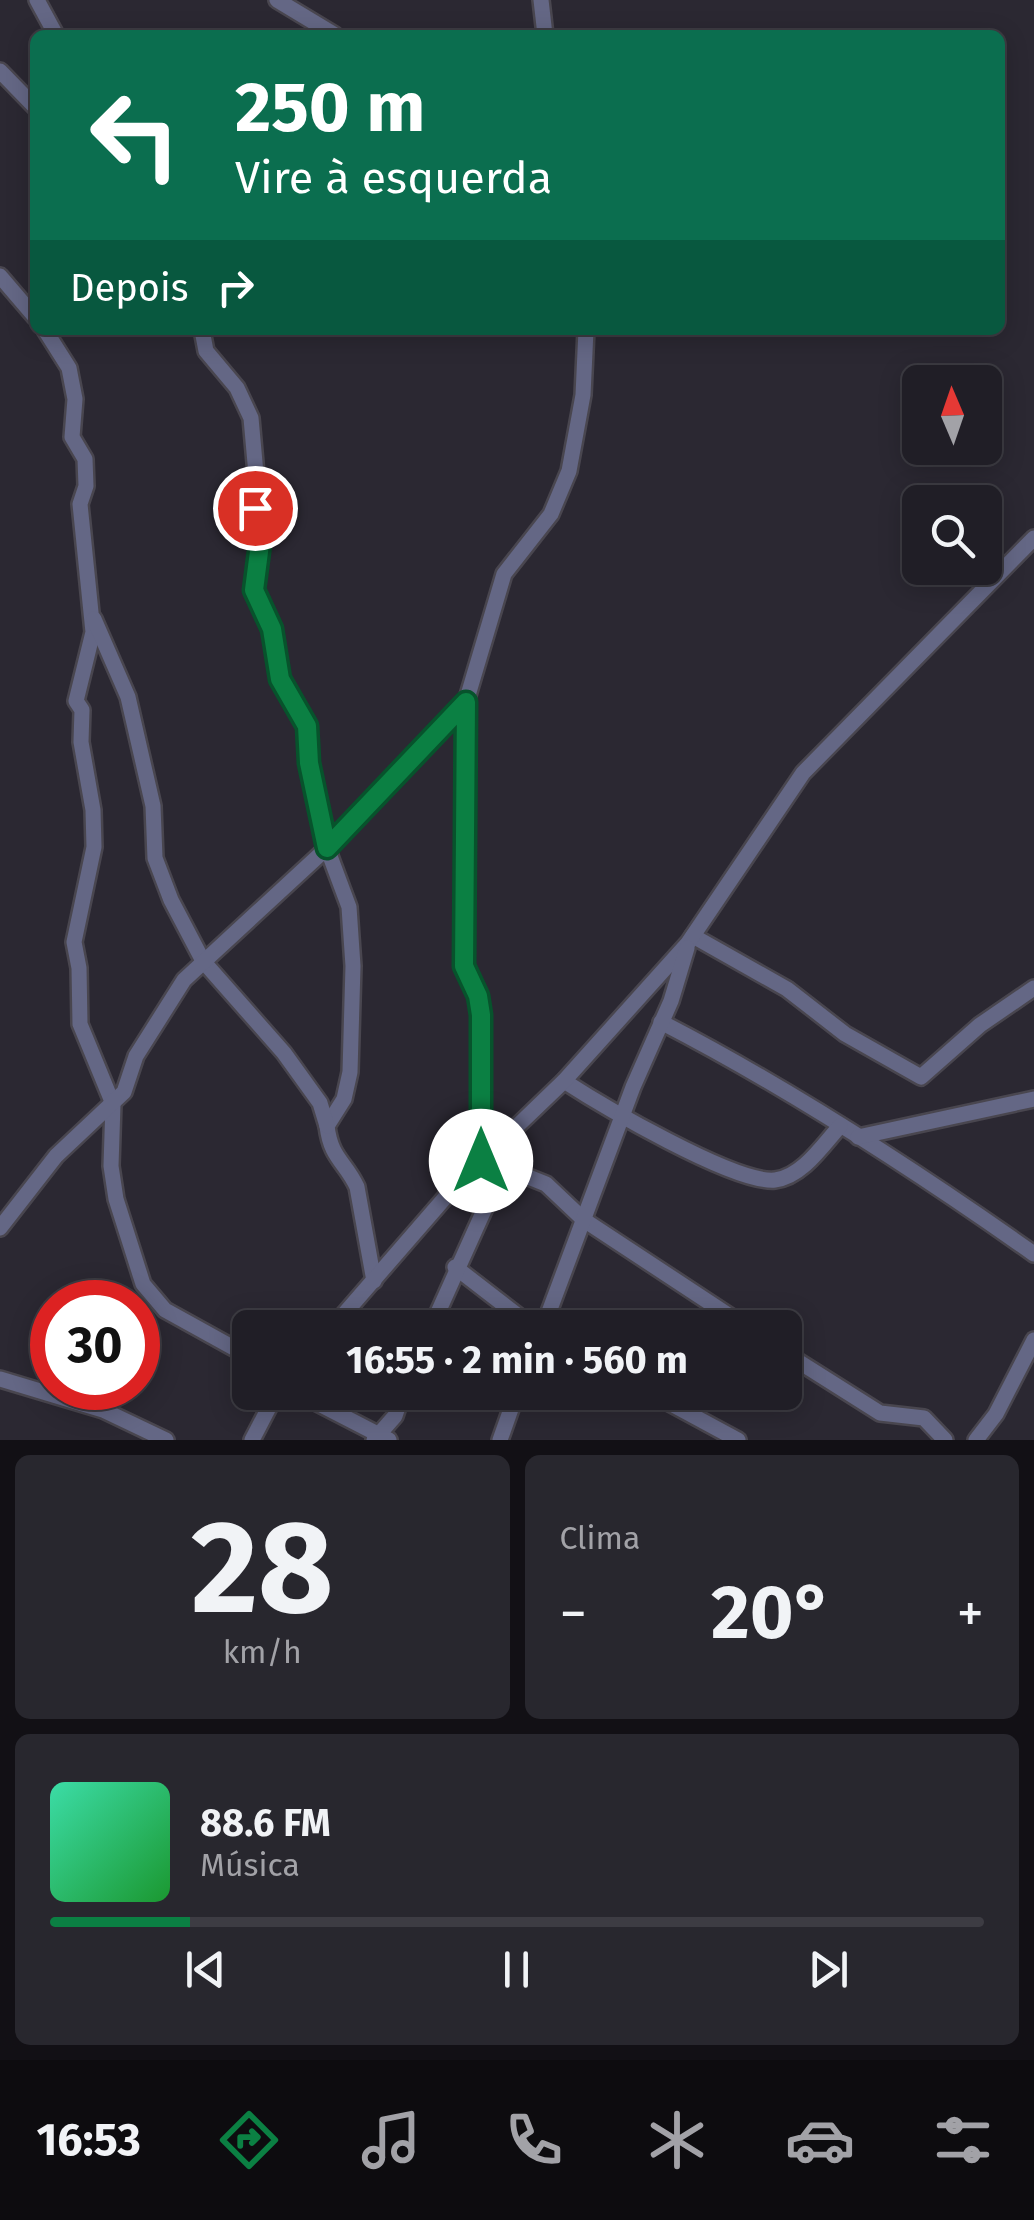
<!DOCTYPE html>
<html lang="pt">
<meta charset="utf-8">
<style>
body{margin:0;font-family:"Fira Sans",sans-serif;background:#28272e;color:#f1f3f6;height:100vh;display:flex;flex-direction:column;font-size:38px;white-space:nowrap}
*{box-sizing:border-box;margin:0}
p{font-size:32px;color:#a2a2a7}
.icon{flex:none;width:55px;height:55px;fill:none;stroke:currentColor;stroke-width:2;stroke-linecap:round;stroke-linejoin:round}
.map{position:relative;height:1440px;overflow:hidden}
.details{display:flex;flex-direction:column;gap:15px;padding:15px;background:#121015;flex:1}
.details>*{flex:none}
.top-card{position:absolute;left:30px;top:30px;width:975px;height:305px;border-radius:15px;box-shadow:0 5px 25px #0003,0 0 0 2px #3d3c43;background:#0b6e4f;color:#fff;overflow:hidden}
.needle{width:65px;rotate:358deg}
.fabs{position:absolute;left:902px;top:365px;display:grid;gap:20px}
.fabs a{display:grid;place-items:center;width:100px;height:100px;border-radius:15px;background:#201e26;box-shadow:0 5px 25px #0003,0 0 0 2px #3d3c43;font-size:50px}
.speed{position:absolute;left:30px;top:1280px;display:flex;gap:20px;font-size:50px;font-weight:700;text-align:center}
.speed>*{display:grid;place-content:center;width:130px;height:130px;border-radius:50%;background:#201e26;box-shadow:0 5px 25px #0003,0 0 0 2px #3d3c43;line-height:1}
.speed .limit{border:15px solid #d22;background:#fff;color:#111}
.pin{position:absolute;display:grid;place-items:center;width:85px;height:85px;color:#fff;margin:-42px;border:5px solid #fff;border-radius:50%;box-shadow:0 2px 10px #0007}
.me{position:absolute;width:110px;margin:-55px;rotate:0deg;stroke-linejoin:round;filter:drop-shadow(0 0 8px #0008)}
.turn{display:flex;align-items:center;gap:35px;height:210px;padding:0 40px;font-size:45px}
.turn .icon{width:130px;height:130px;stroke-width:2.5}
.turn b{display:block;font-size:70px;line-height:85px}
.then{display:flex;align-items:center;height:95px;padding:0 40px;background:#0003;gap:20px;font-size:38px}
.big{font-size:75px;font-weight:700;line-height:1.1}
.details .tile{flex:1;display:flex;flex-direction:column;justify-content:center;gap:15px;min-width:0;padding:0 35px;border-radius:15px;background:#28272e}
.details .dial{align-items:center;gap:0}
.dial b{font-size:130px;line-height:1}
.song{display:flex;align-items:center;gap:30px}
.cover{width:120px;height:120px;border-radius:15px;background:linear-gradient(135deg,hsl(160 70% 55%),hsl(130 70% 35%))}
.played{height:10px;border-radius:5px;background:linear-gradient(90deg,#0b8043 15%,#3d3c43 15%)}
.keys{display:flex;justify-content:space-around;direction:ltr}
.heat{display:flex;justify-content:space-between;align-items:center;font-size:55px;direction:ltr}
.details .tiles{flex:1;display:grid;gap:15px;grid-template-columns:1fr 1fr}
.tile:last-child{grid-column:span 2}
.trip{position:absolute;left:232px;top:1310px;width:570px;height:100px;border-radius:15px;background:#201e26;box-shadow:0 5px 25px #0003,0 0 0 2px #3d3c43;font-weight:700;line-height:100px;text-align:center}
.dock{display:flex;height:160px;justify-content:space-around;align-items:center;background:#0d0c0f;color:#a2a2a7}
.dock .icon{width:70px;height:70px}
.dock .current{color:#0b8043}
.dock b{font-size:45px;color:#f1f3f6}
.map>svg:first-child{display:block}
</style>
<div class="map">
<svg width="1034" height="1440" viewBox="0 0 1034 1440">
<rect width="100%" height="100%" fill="#2b2832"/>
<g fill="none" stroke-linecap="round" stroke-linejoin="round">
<!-- minor casing -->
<g stroke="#49464f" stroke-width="20">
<g id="minor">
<path d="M37 0 56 35"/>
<path d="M277 0 335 35"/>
<path d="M541 0 545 35"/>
<path d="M0 71 35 107"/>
<path d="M0 276 35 317"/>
<path d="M45 330 69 368 75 399 72 437 85 459 86 486 80 504 93 632 76 701 82 710 81 742 93 810 94 847 74 942 79 968 80 1024 113 1104 111 1166 116 1199 143 1284 165 1310 250 1357"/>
<path d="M202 330 206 351 237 388 251 418 256 474 253 493 260 545 254 591 272 629 280 679 307 726 309 763 327 848 349 907 353 966 350 1072 344 1099 327 1126C331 1159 345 1161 357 1187L374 1281"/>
<path d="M94 619 128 697 153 806 155 858 171 900 203 961 284 1053 320 1103 327 1126"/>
<path d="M693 936 787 989 845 1034 921 1077 980 1025 1034 988"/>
<path d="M661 1022C791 1089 915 1170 1034 1254"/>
<path d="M564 1081C601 1105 735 1184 775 1180 802 1177 823 1145 840 1126"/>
<path d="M858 1137 1034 1099"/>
<path d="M481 1161V1015L478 995 463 965 466 702 504 574 551 514 569 471 583 395 586 330"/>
<path d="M499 1177 526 1176 546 1184 584 1220 748 1328"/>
<path d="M0 1228 56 1156 124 1092 136 1056 184 980 327 848 466 702"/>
<path d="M455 1267 534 1328"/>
<path d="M332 1328 456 1185 564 1081 688 943 803 773 1034 538"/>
<path d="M431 1328 499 1177 474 1168"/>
<path d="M543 1328 633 1087 671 1001 687 948"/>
<path d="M785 1353 880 1413 924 1418 945 1440"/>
<path d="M0 1379 103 1410 166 1440"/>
<path d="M296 1392 389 1440"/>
<path d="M649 1392 738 1440"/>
<path d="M252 1440 277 1392"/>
<path d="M374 1440 395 1416 403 1392"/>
<path d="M500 1440 517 1392"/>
<path d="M976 1440 996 1414 1034 1340"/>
</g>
</g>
<!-- minor -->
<use href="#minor" stroke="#646785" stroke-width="15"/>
</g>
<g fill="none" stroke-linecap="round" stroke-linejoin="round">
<!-- route casing -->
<g stroke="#07532c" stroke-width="25">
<path id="route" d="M255 508 260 544 254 590 272 629 280 679 307 726 309 763 327 848 466 702 464 966 478 996 481 1015V1161"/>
</g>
<!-- route -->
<use href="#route" stroke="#0b8043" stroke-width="18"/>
</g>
</svg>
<div class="fabs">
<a><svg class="needle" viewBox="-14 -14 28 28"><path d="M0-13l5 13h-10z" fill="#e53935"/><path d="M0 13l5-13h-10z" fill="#a2a2a7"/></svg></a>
<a><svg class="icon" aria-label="search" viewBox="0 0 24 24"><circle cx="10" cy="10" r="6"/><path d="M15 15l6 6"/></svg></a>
</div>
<div class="speed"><div class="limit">30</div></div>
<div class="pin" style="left:255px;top:508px;background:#d93025"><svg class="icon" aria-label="arrive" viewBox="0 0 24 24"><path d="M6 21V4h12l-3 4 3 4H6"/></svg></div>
<svg class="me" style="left:481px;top:1161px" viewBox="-20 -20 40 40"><circle r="19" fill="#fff"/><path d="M0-13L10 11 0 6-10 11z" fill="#0b8043"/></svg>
<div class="trip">16:55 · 2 min · 560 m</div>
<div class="top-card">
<div class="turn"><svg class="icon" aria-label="left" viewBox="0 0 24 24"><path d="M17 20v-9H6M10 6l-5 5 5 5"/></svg><div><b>250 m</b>Vire à esquerda</div></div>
<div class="then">Depois<svg class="icon" aria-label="right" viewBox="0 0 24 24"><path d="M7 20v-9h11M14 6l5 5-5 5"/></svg></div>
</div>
</div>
<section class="details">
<div class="tiles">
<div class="tile dial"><b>28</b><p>km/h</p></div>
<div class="tile"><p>Clima</p>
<div class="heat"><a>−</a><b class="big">20°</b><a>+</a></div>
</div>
<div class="tile">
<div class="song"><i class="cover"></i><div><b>88.6 FM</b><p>Música</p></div></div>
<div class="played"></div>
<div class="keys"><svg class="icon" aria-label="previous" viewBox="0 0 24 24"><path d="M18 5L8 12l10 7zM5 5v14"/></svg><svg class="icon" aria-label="pause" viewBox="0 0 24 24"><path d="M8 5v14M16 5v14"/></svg><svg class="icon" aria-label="next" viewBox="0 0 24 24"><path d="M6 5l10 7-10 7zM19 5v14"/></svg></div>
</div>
</div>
</section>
<nav class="dock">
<b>16:53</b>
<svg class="icon current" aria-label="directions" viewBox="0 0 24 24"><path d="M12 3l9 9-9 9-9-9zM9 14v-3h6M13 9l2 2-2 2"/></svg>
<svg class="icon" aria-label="music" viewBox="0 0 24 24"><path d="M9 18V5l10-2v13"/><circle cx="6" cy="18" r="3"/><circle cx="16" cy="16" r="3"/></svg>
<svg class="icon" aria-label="phone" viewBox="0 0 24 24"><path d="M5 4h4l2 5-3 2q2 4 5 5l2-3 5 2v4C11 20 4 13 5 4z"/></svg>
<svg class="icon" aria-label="climate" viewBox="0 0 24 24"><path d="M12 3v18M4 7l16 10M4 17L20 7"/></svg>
<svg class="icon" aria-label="car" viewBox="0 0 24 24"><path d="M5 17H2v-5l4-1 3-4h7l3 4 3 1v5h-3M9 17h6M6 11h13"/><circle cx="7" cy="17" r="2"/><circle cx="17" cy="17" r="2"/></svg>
<svg class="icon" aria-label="filters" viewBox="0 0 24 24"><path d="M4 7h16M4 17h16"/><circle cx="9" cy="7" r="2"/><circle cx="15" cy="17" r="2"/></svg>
</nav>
